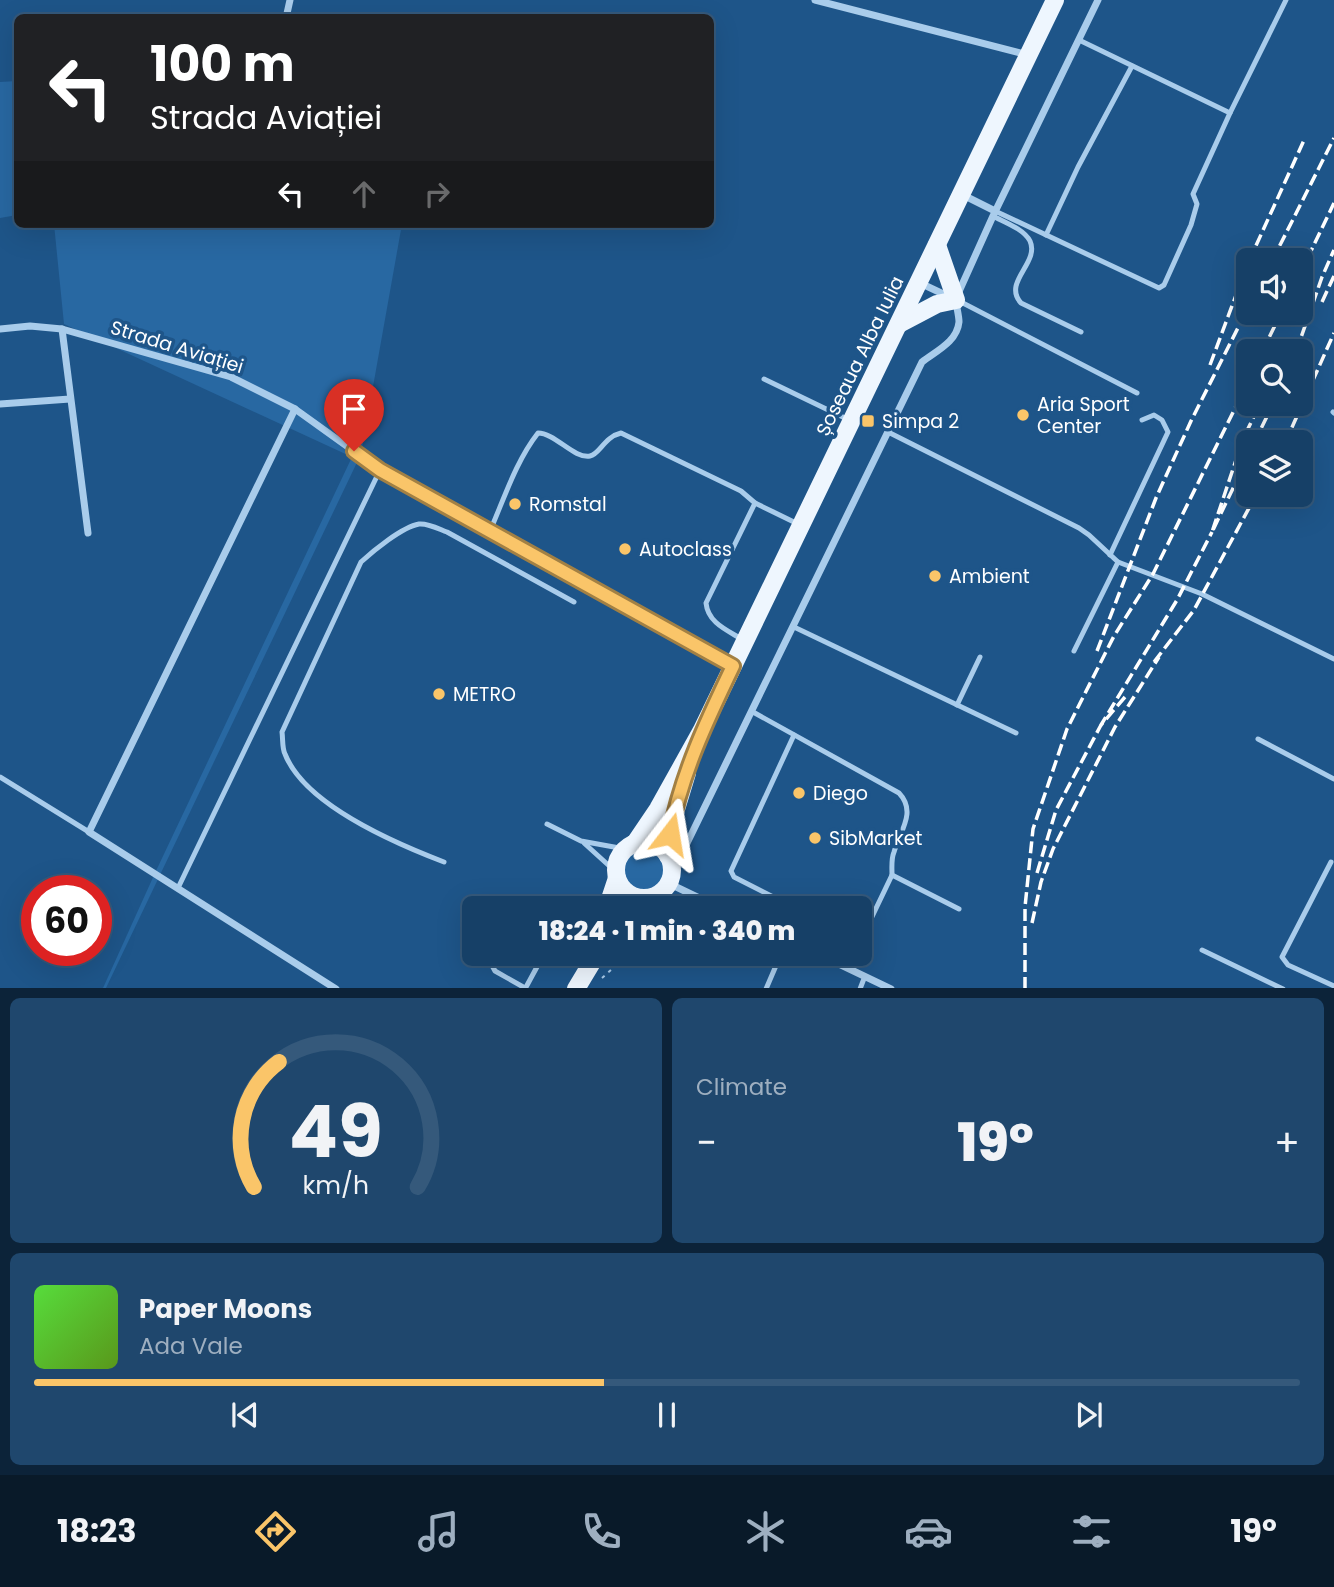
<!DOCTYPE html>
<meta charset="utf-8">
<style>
body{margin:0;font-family:Poppins,sans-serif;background:#1f476d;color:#f1f3f6;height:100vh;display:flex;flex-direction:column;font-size:26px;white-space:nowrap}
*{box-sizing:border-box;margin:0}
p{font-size:23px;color:#9eafc0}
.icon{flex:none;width:38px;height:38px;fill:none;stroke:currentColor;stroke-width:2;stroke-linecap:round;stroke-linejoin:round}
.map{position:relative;height:988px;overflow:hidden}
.details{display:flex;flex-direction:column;gap:10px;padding:10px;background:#0c2339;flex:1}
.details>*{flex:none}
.guide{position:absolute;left:14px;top:14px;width:700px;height:214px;border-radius:10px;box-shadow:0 7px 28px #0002,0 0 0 2px #35597b;background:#202124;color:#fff;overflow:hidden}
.buttons{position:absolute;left:1236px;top:248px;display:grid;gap:14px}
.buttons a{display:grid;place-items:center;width:77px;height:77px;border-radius:10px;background:#164067;box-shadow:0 7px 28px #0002,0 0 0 2px #35597b;font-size:35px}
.speed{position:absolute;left:21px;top:875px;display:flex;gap:14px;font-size:35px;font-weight:700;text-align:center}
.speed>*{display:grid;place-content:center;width:91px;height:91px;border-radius:50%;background:#164067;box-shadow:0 7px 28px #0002,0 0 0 2px #35597b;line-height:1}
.speed .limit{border:10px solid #d22;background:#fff;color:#111}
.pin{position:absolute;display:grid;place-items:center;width:60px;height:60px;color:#fff;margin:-72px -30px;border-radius:50% 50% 50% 0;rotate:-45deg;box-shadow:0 0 7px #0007}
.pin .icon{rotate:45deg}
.me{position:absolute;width:77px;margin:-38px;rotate:14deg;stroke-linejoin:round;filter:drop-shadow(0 0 5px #0008)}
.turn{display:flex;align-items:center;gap:24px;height:147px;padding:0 21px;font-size:32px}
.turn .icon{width:91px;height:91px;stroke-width:2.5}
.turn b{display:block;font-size:49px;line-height:60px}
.lanes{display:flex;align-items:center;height:66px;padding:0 21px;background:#0003;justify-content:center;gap:35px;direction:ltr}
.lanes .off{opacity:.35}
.big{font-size:52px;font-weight:800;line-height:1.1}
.details .tile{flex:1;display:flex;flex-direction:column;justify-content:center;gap:10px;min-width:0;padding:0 24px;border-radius:10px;background:#1f476d}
.details .dial{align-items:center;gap:0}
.dial svg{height:182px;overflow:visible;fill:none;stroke:#35597b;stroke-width:7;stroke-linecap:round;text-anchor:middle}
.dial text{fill:#f1f3f6;stroke:none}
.song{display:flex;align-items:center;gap:21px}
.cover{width:84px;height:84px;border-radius:10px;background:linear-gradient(135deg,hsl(110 70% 55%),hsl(90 70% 35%))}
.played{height:7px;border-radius:4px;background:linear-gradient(90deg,#fac569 45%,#35597b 45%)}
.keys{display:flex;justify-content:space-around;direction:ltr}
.heat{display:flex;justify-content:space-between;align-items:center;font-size:38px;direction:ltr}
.details .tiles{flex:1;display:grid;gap:10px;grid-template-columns:1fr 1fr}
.tile:last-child{grid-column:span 2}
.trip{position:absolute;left:462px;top:896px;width:410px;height:70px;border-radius:10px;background:#164067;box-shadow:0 7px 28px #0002,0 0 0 2px #35597b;font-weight:800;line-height:70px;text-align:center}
.tabs{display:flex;height:112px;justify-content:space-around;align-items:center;background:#091a29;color:#9eafc0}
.tabs .icon{width:49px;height:49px}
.tabs .selected{color:#fac569}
.tabs b{font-size:32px;color:#f1f3f6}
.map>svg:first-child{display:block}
</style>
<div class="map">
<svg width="1334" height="989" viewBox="0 0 1334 989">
<rect width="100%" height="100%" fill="#1e5589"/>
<!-- green -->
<g fill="#2868a2">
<path d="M17 81V215L0 218V82Z"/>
<path d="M54 224H402L361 454 106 988H103L155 873 352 457 64 324Z"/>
<circle cx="643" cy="870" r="22"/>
</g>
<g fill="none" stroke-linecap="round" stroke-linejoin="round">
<!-- path -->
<g stroke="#a9cceb" stroke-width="2" stroke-dasharray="3.5 5" stroke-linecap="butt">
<path d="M646 908 653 896"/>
<path d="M602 978 621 961 625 954"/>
</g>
<!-- service -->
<g stroke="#a9cceb" stroke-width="5">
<path d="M1079 40 1230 113 1286 0"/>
<path d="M995 211 1159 288 1164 285 1191 225 1197 204 1193 194 1230 113"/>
<path d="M993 216C1004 222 1024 229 1030 241 1040 263 1002 282 1021 303L1081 332"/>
<path d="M1046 235 1078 167 1132 66"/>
<path d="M959 301 1137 393"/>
<path d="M764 379 849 420"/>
<path d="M1333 412 1334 413"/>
<path d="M888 432 1079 528 1089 535 1118 562 1202 594 1334 659"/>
<path d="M490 531C504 499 516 461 538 433 555 433 574 459 590 456 600 454 604 437 621 433L741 491 755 503 798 524"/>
<path d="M1110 555 1168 432 1162 420 1154 415 1142 420"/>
<path d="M794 627 1016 733"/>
<path d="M743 640C727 630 708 623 706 603L755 503"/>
<path d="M1074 651 1118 562"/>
<path d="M957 705 980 657"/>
<path d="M753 712 899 793C917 812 900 831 894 852 891 859 892 867 892 875L959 909"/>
<path d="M794 735 731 871 734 877 795 908"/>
<path d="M1258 739 1334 779"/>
<path d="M0 777 89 832"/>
<path d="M547 824 581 841 625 849"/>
<path d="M584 843 616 872"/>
<path d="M444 862C397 844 305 805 285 754 282 748 283 739 282 732L361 562C373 551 402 527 419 524 428 523 439 529 447 532L574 602"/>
<path d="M1331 862 1282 957 1288 965 1334 986"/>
<path d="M178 888 380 470"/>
<path d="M489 908C498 898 508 903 519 908"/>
<path d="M859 931 869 923 892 875"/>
<path d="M1202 950 1283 989"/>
<path d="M486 954 495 971 525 988"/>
<path d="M525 989 544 954"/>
<path d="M766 989 781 954"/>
<path d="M860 989 865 976"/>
</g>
<!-- minor -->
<g stroke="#a9cceb" stroke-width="7">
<path d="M815 0 1028 55"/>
<path d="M286 18 290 0"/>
<path d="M961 194 995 211"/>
<path d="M957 296 993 216 1098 0"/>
<path d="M0 329 30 326 62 329 231 377 295 409 380 470 733 666"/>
<path d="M62 329 88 533"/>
<path d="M0 404 70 399"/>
<path d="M295 409 89 832 336 989"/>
<path d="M670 878 922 362C936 351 957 342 959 322 959 315 956 306 956 300L920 283"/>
<path d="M668 883 720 908"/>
<path d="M818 954 891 989"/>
</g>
<!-- primary -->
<g stroke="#eef6fe" stroke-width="18">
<path d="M899 324 937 304 956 300 937 245"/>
<circle cx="644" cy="870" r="28"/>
<path d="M635 843 658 809 702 730 1055 0"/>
<path d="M668 856 674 816 687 773"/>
<path d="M607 908 617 878"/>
<path d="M576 989 597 954"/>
</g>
<!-- rail -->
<g stroke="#fff" stroke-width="3.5" stroke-dasharray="12 5" stroke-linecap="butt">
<path d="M1249 261 1305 138"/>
<path d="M1272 261 1334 138"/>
<path d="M1300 274 1334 203"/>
<path d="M1322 302 1334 276"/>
<path d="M1262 352 1281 313"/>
<path d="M1296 352 1322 277 1334 250"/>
<path d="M1210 365 1248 263"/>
<path d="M1254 443 1273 404"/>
<path d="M1285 443 1334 333"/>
<path d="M1248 457 1212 532 1243 439 1260 404"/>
<path d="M1097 651 1156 498 1191 421 1248 308"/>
<path d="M1154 662 1194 610 1256 495"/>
<path d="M1125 697 1101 725 1177 600 1212 532"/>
<path d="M1037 873 1056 810 1101 725"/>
<path d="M1032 923 1041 882 1053 849 1115 727 1159 657"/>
<path d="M1025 989V907L1033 829 1067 729 1114 636 1153 574 1248 382"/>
</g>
</g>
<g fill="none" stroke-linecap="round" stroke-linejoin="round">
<!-- route casing -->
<g stroke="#a28044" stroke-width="18">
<path id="route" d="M354 451 380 470 733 666C707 720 681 775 670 834"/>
</g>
<!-- route -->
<use href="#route" stroke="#fac569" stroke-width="12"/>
</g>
<!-- markers -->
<g fill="#fac569" stroke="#1e5589" stroke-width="2.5">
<circle cx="1023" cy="415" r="7"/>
<rect x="861" y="414" width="14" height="14" rx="3.5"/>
<circle cx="515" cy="504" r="7"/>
<circle cx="625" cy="549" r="7"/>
<circle cx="935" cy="576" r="7"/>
<circle cx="439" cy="694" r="7"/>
<circle cx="799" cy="793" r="7"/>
<circle cx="815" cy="838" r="7"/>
</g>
<g text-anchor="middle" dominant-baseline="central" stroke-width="7" stroke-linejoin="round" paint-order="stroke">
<!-- street labels -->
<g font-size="19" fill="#fff" stroke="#1e5589">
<text transform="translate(177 347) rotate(17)">Strada Aviației</text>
<text transform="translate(860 356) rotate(-64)">Șoseaua Alba Iulia</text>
</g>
<!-- poi labels -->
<g font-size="19" fill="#fff" stroke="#1e5589" text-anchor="start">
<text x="1037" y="404">Aria Sport<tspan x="1037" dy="22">Center</tspan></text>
<text x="882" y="421">Simpa 2</text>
<text x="529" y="504">Romstal</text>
<text x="639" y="549">Autoclass</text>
<text x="949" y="576">Ambient</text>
<text x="453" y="694">METRO</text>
<text x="813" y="793">Diego</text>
<text x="829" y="838">SibMarket</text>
</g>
</g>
</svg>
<div class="buttons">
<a><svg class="icon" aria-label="sound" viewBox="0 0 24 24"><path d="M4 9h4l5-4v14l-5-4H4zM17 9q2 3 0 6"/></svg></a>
<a><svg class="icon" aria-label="search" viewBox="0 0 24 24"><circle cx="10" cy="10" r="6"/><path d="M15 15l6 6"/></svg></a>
<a><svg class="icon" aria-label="layers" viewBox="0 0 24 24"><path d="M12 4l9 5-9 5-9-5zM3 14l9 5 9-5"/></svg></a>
</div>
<div class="speed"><div class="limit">60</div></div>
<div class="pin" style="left:354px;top:451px;background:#d93025"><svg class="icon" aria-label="arrive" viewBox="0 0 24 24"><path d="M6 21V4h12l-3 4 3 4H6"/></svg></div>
<svg class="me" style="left:670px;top:834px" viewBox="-20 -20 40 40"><path d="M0-17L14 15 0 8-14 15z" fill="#fac569" stroke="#fff" stroke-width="4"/></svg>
<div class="trip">18:24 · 1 min · 340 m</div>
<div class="guide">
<div class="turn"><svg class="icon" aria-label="left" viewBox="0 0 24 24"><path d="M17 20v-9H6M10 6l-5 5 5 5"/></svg><div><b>100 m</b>Strada Aviației</div></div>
<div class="lanes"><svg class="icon" aria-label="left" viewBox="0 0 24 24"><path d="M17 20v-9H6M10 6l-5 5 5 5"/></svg><svg class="icon off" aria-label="ahead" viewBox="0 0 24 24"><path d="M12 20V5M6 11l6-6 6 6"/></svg><svg class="icon off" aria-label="right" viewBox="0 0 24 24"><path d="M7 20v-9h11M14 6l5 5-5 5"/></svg></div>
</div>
</div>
<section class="details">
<div class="tiles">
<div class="tile dial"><svg viewBox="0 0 100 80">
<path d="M14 69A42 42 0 1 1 86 69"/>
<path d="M14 69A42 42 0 0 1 25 14" stroke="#fac569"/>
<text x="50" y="56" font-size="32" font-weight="700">49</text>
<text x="50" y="72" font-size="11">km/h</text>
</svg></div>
<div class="tile"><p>Climate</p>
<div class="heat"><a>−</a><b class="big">19°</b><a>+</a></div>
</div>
<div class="tile">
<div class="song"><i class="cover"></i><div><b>Paper Moons</b><p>Ada Vale</p></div></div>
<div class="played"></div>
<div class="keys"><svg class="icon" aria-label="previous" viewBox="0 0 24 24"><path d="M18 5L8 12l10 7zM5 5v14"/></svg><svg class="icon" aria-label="pause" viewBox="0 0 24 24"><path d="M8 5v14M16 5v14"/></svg><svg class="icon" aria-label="next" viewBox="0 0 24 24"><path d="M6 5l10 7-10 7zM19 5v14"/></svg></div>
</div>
</div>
</section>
<nav class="tabs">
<b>18:23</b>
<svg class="icon selected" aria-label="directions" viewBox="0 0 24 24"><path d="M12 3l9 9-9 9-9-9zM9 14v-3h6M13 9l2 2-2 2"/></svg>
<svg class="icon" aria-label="music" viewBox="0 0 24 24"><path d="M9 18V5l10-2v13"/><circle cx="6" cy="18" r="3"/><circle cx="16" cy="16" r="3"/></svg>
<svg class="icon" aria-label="phone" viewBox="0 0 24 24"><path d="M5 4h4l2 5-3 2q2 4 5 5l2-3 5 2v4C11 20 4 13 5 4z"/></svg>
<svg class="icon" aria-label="climate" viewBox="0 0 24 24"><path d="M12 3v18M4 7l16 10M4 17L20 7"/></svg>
<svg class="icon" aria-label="car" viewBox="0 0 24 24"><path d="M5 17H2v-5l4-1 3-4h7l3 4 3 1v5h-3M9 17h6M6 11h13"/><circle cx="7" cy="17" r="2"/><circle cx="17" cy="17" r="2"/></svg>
<svg class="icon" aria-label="filters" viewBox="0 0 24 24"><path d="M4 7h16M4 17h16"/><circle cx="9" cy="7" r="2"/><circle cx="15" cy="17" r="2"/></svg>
<b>19°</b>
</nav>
